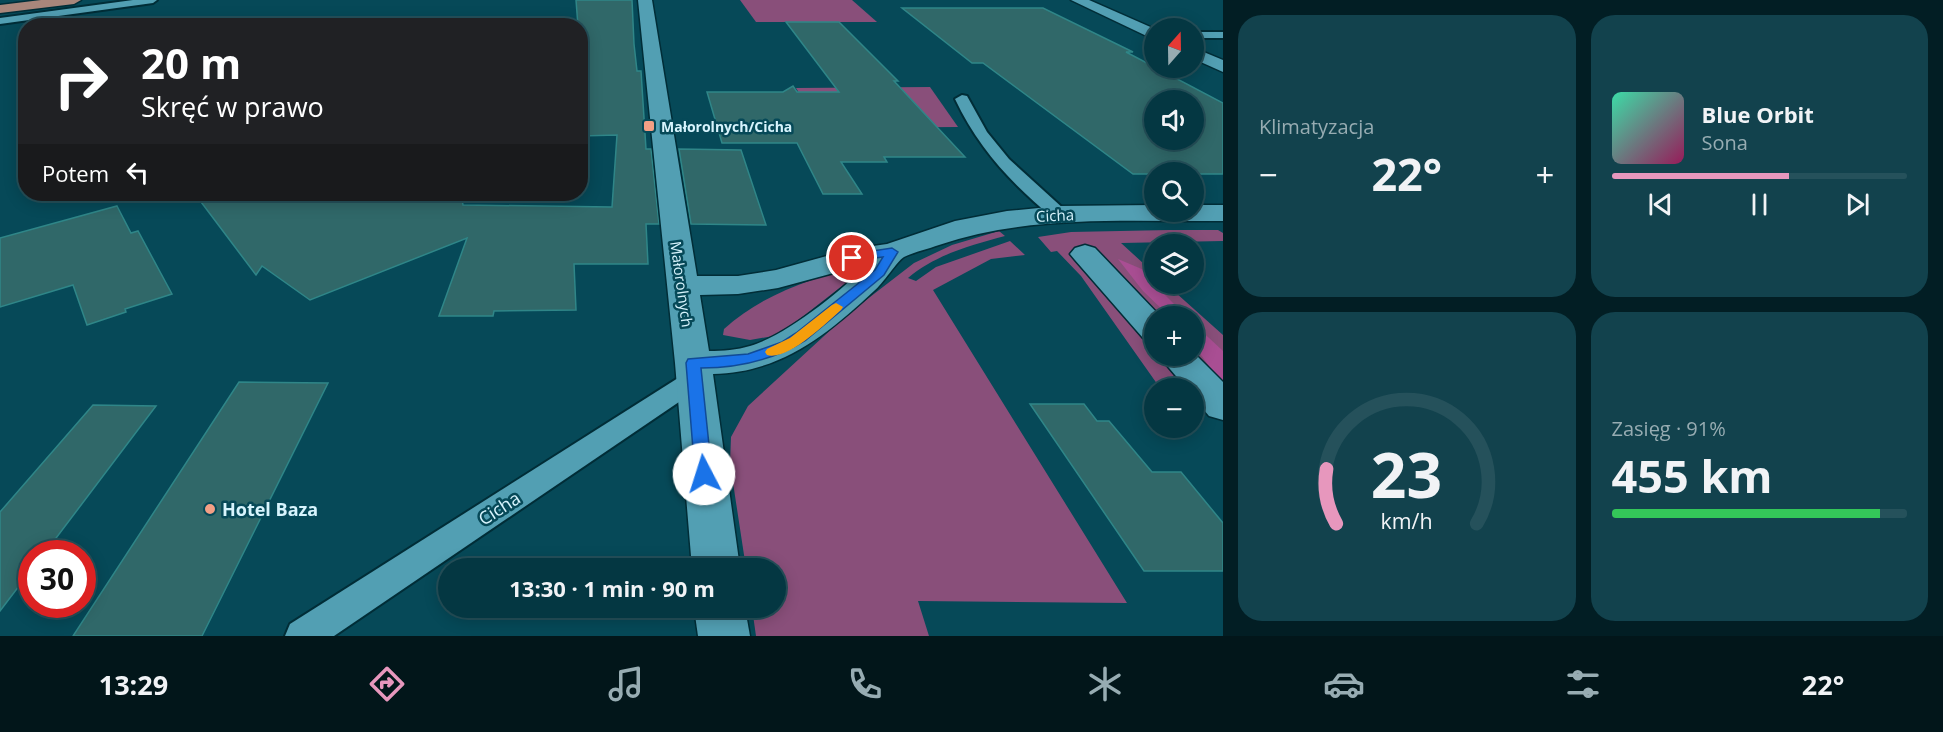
<!DOCTYPE html>
<html lang="pl">
<meta charset="utf-8">
<style>
body{margin:0;font-family:"Open Sans",sans-serif;background:#12424d;color:#f1f3f6;height:100vh;display:flex;flex-direction:column;font-size:22px;white-space:nowrap}
*{box-sizing:border-box;margin:0}
p{font-size:20px;color:#97acb2}
.icon{flex:none;width:33px;height:33px;fill:none;stroke:currentColor;stroke-width:2;stroke-linecap:round;stroke-linejoin:round}
.map{position:relative;flex:1;overflow:hidden}
.panel{display:flex;flex-direction:column;gap:15px;padding:15px;background:#021e24;width:720px}
.panel>*{flex:none}
.hud{position:absolute;left:18px;top:18px;width:570px;height:183px;border-radius:24px;box-shadow:0 3px 15px #0003,0 0 0 2px #25515b;background:#202124;color:#fff;overflow:hidden}
.needle{width:39px;rotate:20deg}
.controls{position:absolute;left:1144px;top:18px;display:grid;gap:12px}
.controls a{display:grid;place-items:center;width:60px;height:60px;border-radius:50%;background:#043742;box-shadow:0 3px 15px #0003,0 0 0 2px #25515b;font-size:30px}
.speed{position:absolute;left:18px;top:540px;display:flex;gap:12px;font-size:30px;font-weight:700;text-align:center}
.speed>*{display:grid;place-content:center;width:78px;height:78px;border-radius:50%;background:#043742;box-shadow:0 3px 15px #0003,0 0 0 2px #25515b;line-height:1}
.speed .limit{border:9px solid #d22;background:#fff;color:#111}
.pin{position:absolute;display:grid;place-items:center;width:51px;height:51px;color:#fff;margin:-26px;border:3px solid #fff;border-radius:50%;box-shadow:0 2px 6px #0007}
.me{position:absolute;width:66px;margin:-33px;rotate:355deg;stroke-linejoin:round;filter:drop-shadow(0 0 4px #0008)}
.turn{display:flex;align-items:center;gap:21px;height:126px;padding:0 24px;font-size:27px}
.turn .icon{width:78px;height:78px;stroke-width:2.5}
.turn b{display:block;font-size:42px;line-height:51px}
.then{display:flex;align-items:center;height:57px;padding:0 24px;background:#0003;gap:12px;font-size:22px}
.big{font-size:45px;font-weight:700;line-height:1.1}
.panel .card{flex:1;display:flex;flex-direction:column;justify-content:center;gap:9px;min-width:0;padding:0 21px;border-radius:24px;background:#12424d}
.panel .dial{align-items:center;gap:0}
.dial svg{height:156px;overflow:visible;fill:none;stroke:#25515b;stroke-width:7;stroke-linecap:round;text-anchor:middle}
.dial text{fill:#f1f3f6;stroke:none}
.song{display:flex;align-items:center;gap:18px}
.cover{width:72px;height:72px;border-radius:9px;background:linear-gradient(135deg,hsl(160 70% 55%),hsl(330 70% 35%))}
.played{height:6px;border-radius:3px;background:linear-gradient(90deg,#e797bd 60%,#25515b 60%)}
.keys{display:flex;justify-content:space-around;direction:ltr}
.heat{display:flex;justify-content:space-between;align-items:center;font-size:33px;direction:ltr}
.charge{height:9px;border-radius:4px;background:linear-gradient(90deg,#34c759 91%,#25515b 0)}
.panel .tiles{flex:1;display:grid;gap:15px;grid-template-columns:repeat(2,1fr)}
.trip{position:absolute;left:438px;top:558px;width:348px;height:60px;border-radius:30px;background:#043742;box-shadow:0 3px 15px #0003,0 0 0 2px #25515b;font-weight:700;line-height:60px;text-align:center}
.tabs{display:flex;height:96px;justify-content:space-around;align-items:center;background:#02161a;color:#97acb2}
.tabs .icon{width:42px;height:42px}
.tabs .on{color:#e797bd}
.tabs b{font-size:27px;color:#f1f3f6}
main{display:flex;flex:1;min-height:0}
.map>svg:first-child{display:block}
</style>
<main>
<div class="map">
<svg width="1223" height="636" viewBox="0 0 1223 636">
<rect width="100%" height="100%" fill="#064958"/>
<!-- green -->
<g fill="#894f7a">
<path d="M740 0H852L877 22H756Z"/>
<path d="M930 87 958 127 821 128 796 88Z"/>
<path d="M1169 230H1218L1223 233V241L1121 243 1155 274V284H1166L1223 335V398L1185 356H1194V316H1155L1077 250 1155 350V356H1159L1176 378 1180 388H1160L1081 276 1057 251 1051 252 1038 237 1071 232Z"/>
<path d="M999 231 1005 236C971 245 935 255 908 278L916 281 936 267 1010 241 1025 255 991 259 933 290 1127 603 918 601 929 636H756L752 608H776V568H746L730 463 731 437 748 406 848 314 914 263 952 245Z"/>
<path d="M862 265 864 269 779 335 750 340 723 335 724 329C762 294 813 278 862 265Z"/>
</g>
<!-- forest -->
<g fill="#a94e93">
<path d="M1118 259 1144 270 1160 290 1186 316H1169L1143 291Z"/>
<path d="M1194 324 1223 351V386L1194 345Z"/>
</g>
<!-- building -->
<g fill="#306869" stroke="#2f8688" stroke-width="1.5" fill-rule="evenodd">
<path d="M576 0H632L634 44 637 71H641L646 149H651L659 224H646L648 264H574L576 310 494 311 493 316H439L467 238 310 300 262 266 256 275 195 194H461L463 205 612 207 617 135 580 136V26H578Z"/>
<path d="M902 8H1043L1133 52H1126L1223 103V174H1133L983 63H972ZM1155 100H1194V140H1155Z"/>
<path d="M786 22H839L898 81H894L965 157H884L887 162H841L862 194H823L797 143H722L707 92H783L793 86 797 92H839Z"/>
<path d="M679 149 741 150 766 225 691 224Z"/>
<path d="M117 206 131 233 138 231 172 294 125 309 126 312 87 325 73 285 0 307V238Z"/>
<path d="M239 382 328 383 202 636H73Z"/>
<path d="M1030 404H1084L1097 421H1109L1152 472H1181L1223 523V571H1144Z"/>
<path d="M93 405 156 406 44 554H32V569L0 611V512Z"/>
</g>
<g fill="none" stroke-linecap="round" stroke-linejoin="round">
<!-- service casing -->
<g stroke="#012d37" stroke-width="4">
<g id="service">
<path d="M133 0H157L153 3 0 24V18Z"/>
<rect x="1194" y="32" width="29" height="6"/>
<path d="M962 95 967 96 987 132 1009 159 1065 210 1068 214 1065 218H1053C1012 184 978 148 955 99Z"/>
<path d="M695 371 704 373 708 379 704 385 334 636H285L290 624 686 373Z"/>
</g>
</g>
<!-- minor casing -->
<g stroke="#012d37" stroke-width="3">
<g id="minor">
<path d="M638 0H652L697 276H738L776 270 852 249 887 244 955 221 1007 211 1059 206 1155 205V212H1194V205H1223V221C1128 222 1030 214 939 245 928 249 914 252 904 257 897 261 883 284 874 291 827 335 780 373 713 374L740 568H692L675 363ZM867 264C842 291 785 336 750 346 737 350 723 351 709 351L700 295 738 294 778 288Z"/>
<path d="M1085 245 1095 248 1160 316H1155V341L1143 338 1075 260 1070 254 1075 248Z"/>
<path d="M1194 353 1223 382V420L1209 416 1194 398V388H1186L1159 356H1194Z"/>
<path d="M694 608H745L750 636H698Z"/>
</g>
</g>
<!-- secondary casing -->
<g stroke="#012d37" stroke-width="3">
<g id="secondary">
<path d="M1071 0H1089L1155 29V40Z"/>
<path d="M1194 48 1223 60V72L1194 59Z"/>
</g>
</g>
<!-- primary casing -->
<g stroke="#012d37" stroke-width="3">
<path id="primary" d="M41 0H81L74 4 0 13V5Z"/>
</g>
<!-- service -->
<use href="#service" fill="#529fb3" fill-rule="evenodd"/>
<!-- minor -->
<use href="#minor" fill="#529fb3" fill-rule="evenodd"/>
<!-- secondary -->
<use href="#secondary" fill="#529fb3" fill-rule="evenodd"/>
<!-- primary -->
<use href="#primary" fill="#a8867b" fill-rule="evenodd"/>
</g>
<!-- route -->
<path fill="#1a73e8" stroke="#114b97" stroke-width="1.5" d="M892 248 898 252 884 275 806 340C775 359 738 368 701 368L712 474 710 479 704 481 697 479 695 474 686 363 688 359 748 354 782 342 796 333 875 270 883 257 852 261 847 260V255Z"/>
<!-- slow -->
<path fill="#f59e0b" d="M836 303 843 307 841 310C826 323 788 361 767 355L765 352 767 349 790 338 832 305Z"/>
<!-- markers -->
<g fill="#f39f85" stroke="#064958" stroke-width="2">
<rect x="643" y="120" width="12" height="12" rx="3"/>
<circle cx="210" cy="509" r="6"/>
</g>
<g text-anchor="middle" dominant-baseline="central" stroke-width="5" stroke-linejoin="round" paint-order="stroke">
<!-- far-poi labels -->
<g font-size="14" font-weight="bold" fill="#d7f4fd" stroke="#064958" text-anchor="start">
<text x="661" y="126">Małorolnych/Cicha</text>
</g>
<!-- street labels -->
<g font-size="15" fill="#d7f4fd" stroke="#064958">
<text transform="translate(1055 215) rotate(-3)">Cicha</text>
<text transform="translate(682 284) rotate(82)">Małorolnych</text>
</g>
<!-- near-street labels -->
<g font-size="18" fill="#d7f4fd" stroke="#064958">
<text transform="translate(499 508) rotate(-33)">Cicha</text>
</g>
<!-- near-poi labels -->
<g font-size="18" font-weight="bold" fill="#d7f4fd" stroke="#064958" text-anchor="start">
<text x="222" y="509">Hotel Baza</text>
</g>
</g>
</svg>
<div class="controls">
<a><svg class="needle" viewBox="-14 -14 28 28"><path d="M0-13l5 13h-10z" fill="#e53935"/><path d="M0 13l5-13h-10z" fill="#97acb2"/></svg></a>
<a><svg class="icon" aria-label="sound" viewBox="0 0 24 24"><path d="M4 9h4l5-4v14l-5-4H4zM17 9q2 3 0 6"/></svg></a>
<a><svg class="icon" aria-label="search" viewBox="0 0 24 24"><circle cx="10" cy="10" r="6"/><path d="M15 15l6 6"/></svg></a>
<a><svg class="icon" aria-label="layers" viewBox="0 0 24 24"><path d="M12 4l9 5-9 5-9-5zM3 14l9 5 9-5"/></svg></a>
<a>+</a>
<a>−</a>
</div>
<div class="speed"><div class="limit">30</div></div>
<div class="pin" style="left:852px;top:258px;background:#d93025"><svg class="icon" aria-label="arrive" viewBox="0 0 24 24"><path d="M6 21V4h12l-3 4 3 4H6"/></svg></div>
<svg class="me" style="left:704px;top:474px" viewBox="-20 -20 40 40"><circle r="19" fill="#fff"/><path d="M0-13L10 11 0 6-10 11z" fill="#1a73e8"/></svg>
<div class="trip">13:30 · 1 min · 90 m</div>
<div class="hud">
<div class="turn"><svg class="icon" aria-label="right" viewBox="0 0 24 24"><path d="M7 20v-9h11M14 6l5 5-5 5"/></svg><div><b>20 m</b>Skręć w prawo</div></div>
<div class="then">Potem<svg class="icon" aria-label="left" viewBox="0 0 24 24"><path d="M17 20v-9H6M10 6l-5 5 5 5"/></svg></div>
</div>
</div>
<section class="panel">
<div class="tiles">
<div class="card"><p>Klimatyzacja</p>
<div class="heat"><a>−</a><b class="big">22°</b><a>+</a></div>
</div>
<div class="card">
<div class="song"><i class="cover"></i><div><b>Blue Orbit</b><p>Sona</p></div></div>
<div class="played"></div>
<div class="keys"><svg class="icon" aria-label="previous" viewBox="0 0 24 24"><path d="M18 5L8 12l10 7zM5 5v14"/></svg><svg class="icon" aria-label="pause" viewBox="0 0 24 24"><path d="M8 5v14M16 5v14"/></svg><svg class="icon" aria-label="next" viewBox="0 0 24 24"><path d="M6 5l10 7-10 7zM19 5v14"/></svg></div>
</div>
<div class="card dial"><svg viewBox="0 0 100 80">
<path d="M14 69A42 42 0 1 1 86 69"/>
<path d="M14 69A42 42 0 0 1 9 41" stroke="#e797bd"/>
<text x="50" y="56" font-size="32" font-weight="700">23</text>
<text x="50" y="72" font-size="11">km/h</text>
</svg></div>
<div class="card"><p>Zasięg · 91%</p><b class="big">455 km</b><div class="charge"></div></div>
</div>
</section>
</main>
<nav class="tabs">
<b>13:29</b>
<svg class="icon on" aria-label="directions" viewBox="0 0 24 24"><path d="M12 3l9 9-9 9-9-9zM9 14v-3h6M13 9l2 2-2 2"/></svg>
<svg class="icon" aria-label="music" viewBox="0 0 24 24"><path d="M9 18V5l10-2v13"/><circle cx="6" cy="18" r="3"/><circle cx="16" cy="16" r="3"/></svg>
<svg class="icon" aria-label="phone" viewBox="0 0 24 24"><path d="M5 4h4l2 5-3 2q2 4 5 5l2-3 5 2v4C11 20 4 13 5 4z"/></svg>
<svg class="icon" aria-label="climate" viewBox="0 0 24 24"><path d="M12 3v18M4 7l16 10M4 17L20 7"/></svg>
<svg class="icon" aria-label="car" viewBox="0 0 24 24"><path d="M5 17H2v-5l4-1 3-4h7l3 4 3 1v5h-3M9 17h6M6 11h13"/><circle cx="7" cy="17" r="2"/><circle cx="17" cy="17" r="2"/></svg>
<svg class="icon" aria-label="filters" viewBox="0 0 24 24"><path d="M4 7h16M4 17h16"/><circle cx="9" cy="7" r="2"/><circle cx="15" cy="17" r="2"/></svg>
<b>22°</b>
</nav>
